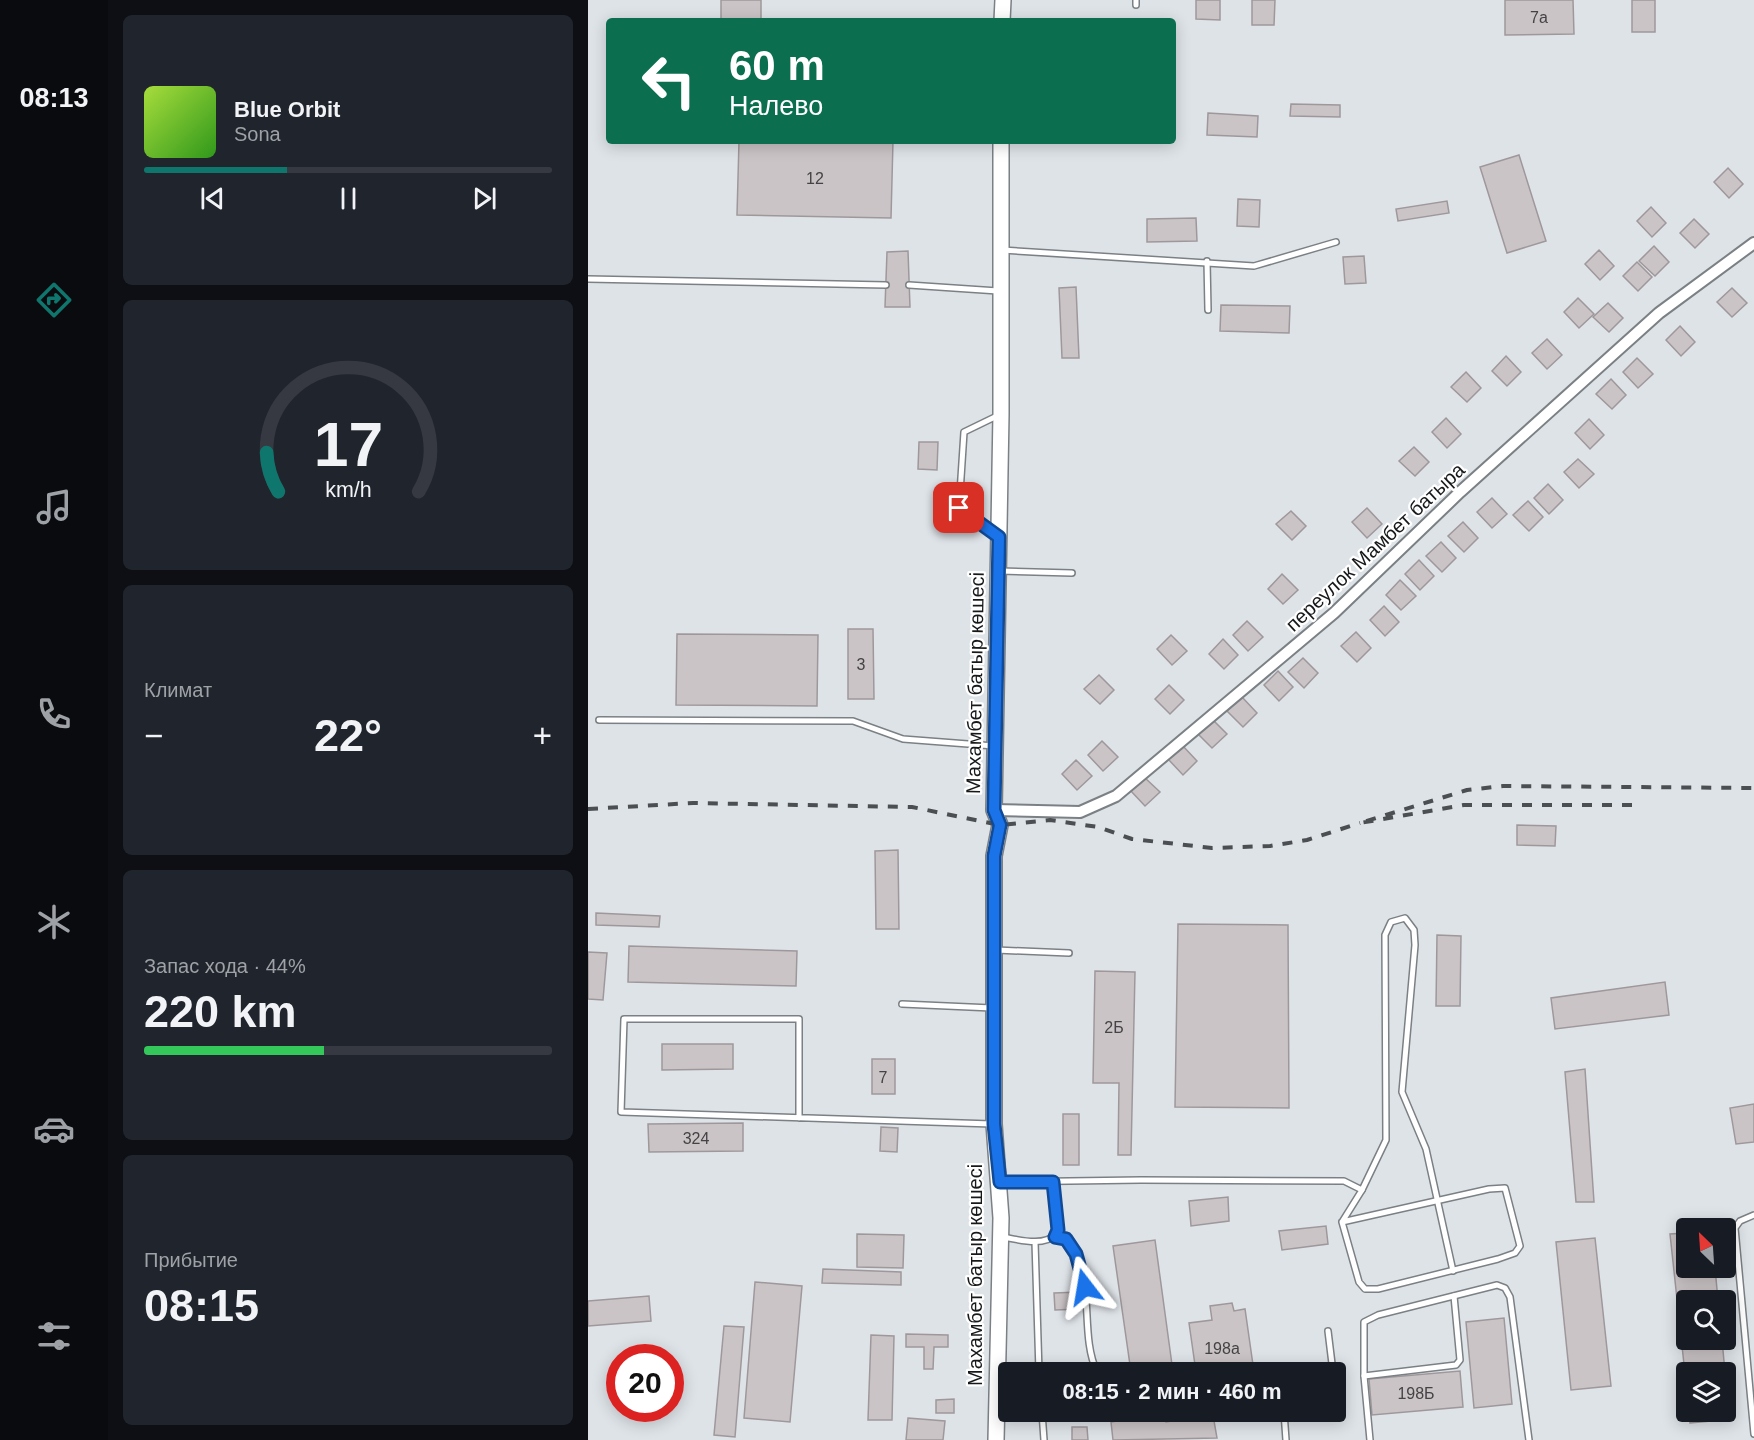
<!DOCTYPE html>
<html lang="ru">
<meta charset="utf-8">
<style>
body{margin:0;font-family:Helvetica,sans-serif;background:#20242c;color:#f1f3f6;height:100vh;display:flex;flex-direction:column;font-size:22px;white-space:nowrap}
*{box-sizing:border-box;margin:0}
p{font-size:20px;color:#9ea1a6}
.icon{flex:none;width:33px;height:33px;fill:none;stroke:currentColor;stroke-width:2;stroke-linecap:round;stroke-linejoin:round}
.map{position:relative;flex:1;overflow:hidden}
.side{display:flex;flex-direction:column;gap:15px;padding:15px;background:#0d0f14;width:480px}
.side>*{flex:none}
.top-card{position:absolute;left:18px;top:18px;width:570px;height:126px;border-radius:6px;box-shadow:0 3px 15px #0003;background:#0b6e4f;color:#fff;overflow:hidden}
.needle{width:39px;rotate:335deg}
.buttons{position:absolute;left:1088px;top:1218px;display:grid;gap:12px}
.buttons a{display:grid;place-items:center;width:60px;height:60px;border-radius:6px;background:#171b24;box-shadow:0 3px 15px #0003;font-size:30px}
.speed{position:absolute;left:18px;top:1344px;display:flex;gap:12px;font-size:30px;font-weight:700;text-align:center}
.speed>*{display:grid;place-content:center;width:78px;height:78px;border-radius:50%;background:#171b24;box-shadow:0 3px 15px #0003;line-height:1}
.speed .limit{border:9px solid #d22;background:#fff;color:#111}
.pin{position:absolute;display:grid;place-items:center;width:51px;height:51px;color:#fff;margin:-26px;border-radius:12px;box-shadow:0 3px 9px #0006}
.me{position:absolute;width:66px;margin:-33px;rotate:346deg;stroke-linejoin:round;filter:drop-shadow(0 0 4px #0008)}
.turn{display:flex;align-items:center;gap:21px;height:126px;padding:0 24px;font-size:27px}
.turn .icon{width:78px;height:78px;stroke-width:2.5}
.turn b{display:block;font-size:42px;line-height:51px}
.big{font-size:45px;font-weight:700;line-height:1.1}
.side .card{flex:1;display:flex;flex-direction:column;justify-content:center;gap:9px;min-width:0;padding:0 21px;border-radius:9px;background:#20242c}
.side .dial{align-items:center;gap:0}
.dial svg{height:156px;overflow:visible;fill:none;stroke:#363941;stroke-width:7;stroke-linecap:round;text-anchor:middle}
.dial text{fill:#f1f3f6;stroke:none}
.song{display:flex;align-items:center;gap:18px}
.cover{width:72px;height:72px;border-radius:9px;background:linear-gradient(135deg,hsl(80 70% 55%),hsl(110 70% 35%))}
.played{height:6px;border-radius:3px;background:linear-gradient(90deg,#0f766e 35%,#363941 35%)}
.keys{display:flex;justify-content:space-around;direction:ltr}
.heat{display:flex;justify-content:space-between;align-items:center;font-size:33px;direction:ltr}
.charge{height:9px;border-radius:4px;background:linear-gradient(90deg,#34c759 44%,#363941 0)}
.trip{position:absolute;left:410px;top:1362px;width:348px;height:60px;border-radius:6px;background:#171b24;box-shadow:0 3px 15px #0003;font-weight:700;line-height:60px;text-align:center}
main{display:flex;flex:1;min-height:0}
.menu{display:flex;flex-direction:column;width:108px;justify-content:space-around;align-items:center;background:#090b0e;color:#9ea1a6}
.menu .icon{width:42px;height:42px}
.menu .current{color:#0f766e}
.menu b{font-size:27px;color:#f1f3f6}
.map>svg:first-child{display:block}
</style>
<main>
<nav class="menu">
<b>08:13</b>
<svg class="icon current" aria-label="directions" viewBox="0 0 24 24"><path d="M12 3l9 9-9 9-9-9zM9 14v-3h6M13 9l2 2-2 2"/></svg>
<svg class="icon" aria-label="music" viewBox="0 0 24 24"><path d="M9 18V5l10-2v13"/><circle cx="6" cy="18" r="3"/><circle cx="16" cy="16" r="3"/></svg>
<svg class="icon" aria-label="phone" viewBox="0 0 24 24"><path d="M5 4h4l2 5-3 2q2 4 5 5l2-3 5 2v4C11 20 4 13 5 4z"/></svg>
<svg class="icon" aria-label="climate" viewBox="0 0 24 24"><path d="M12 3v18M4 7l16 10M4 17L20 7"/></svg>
<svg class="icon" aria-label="car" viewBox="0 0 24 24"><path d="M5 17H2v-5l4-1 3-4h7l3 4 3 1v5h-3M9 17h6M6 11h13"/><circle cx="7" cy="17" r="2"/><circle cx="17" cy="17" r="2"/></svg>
<svg class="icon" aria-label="filters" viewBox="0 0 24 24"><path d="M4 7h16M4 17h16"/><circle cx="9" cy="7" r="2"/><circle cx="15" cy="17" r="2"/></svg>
</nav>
<section class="side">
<div class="card">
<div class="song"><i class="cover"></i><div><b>Blue Orbit</b><p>Sona</p></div></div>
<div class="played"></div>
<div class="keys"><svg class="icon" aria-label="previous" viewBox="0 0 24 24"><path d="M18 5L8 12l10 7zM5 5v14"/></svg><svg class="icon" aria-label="pause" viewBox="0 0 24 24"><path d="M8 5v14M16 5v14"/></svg><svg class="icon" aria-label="next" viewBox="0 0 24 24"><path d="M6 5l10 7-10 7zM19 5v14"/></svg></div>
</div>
<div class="card dial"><svg viewBox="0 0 100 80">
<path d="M14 69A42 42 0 1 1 86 69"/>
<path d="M14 69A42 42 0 0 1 8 49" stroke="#0f766e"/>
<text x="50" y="56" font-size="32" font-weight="700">17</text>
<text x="50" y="72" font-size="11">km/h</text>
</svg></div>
<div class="card"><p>Климат</p>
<div class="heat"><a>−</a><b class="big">22°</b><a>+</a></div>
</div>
<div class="card"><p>Запас хода · 44%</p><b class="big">220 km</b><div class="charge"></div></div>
<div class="card"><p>Прибытие</p><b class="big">08:15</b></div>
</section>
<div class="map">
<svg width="1166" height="1440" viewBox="0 0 1166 1440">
<rect width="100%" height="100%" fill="#dee3e8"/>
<!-- building -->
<g fill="#cbc4c6" stroke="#9f989b" stroke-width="1.5">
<rect x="133" y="0" width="40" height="21"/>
<path d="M608 0H632V20L608 19Z"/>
<path d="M664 0H687L686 25H664Z"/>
<path d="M917 0H985L986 34 917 35Z"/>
<rect x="1044" y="0" width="23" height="32"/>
<path d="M703 104 752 105V117L702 116Z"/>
<path d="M620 113 670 116 669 137 619 135Z"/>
<path d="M151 141H305L303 218 149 215Z"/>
<path d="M931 155 958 241 919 253 892 167Z"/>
<path d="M1140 168 1155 184 1141 198 1126 182Z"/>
<path d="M650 199 672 200 671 227 649 226Z"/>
<path d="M859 201 861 213 810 221 808 209Z"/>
<path d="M1063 207 1078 223 1064 237 1049 221Z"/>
<path d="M608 218 609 241 559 242V219Z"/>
<path d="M1106 219 1121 234 1107 248 1092 233Z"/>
<path d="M1066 246 1081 262 1067 276 1051 261Z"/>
<path d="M1011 250 1026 266 1012 280 997 264Z"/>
<path d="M320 251 322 307H297L299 252Z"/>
<path d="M776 256 778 283 757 284 755 257Z"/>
<path d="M1049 262 1064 277 1050 291 1035 276Z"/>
<path d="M488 287 491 358H474L471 288Z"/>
<path d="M1144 288 1159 303 1144 317 1129 302Z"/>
<path d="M990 298 1006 314 991 328 976 312Z"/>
<path d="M1020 303 1035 318 1021 332 1005 317Z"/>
<path d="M633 305 702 306 701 333 632 331Z"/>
<path d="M1092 326 1107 342 1093 356 1078 340Z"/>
<path d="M959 339 974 355 959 369 944 353Z"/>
<path d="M918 356 933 372 919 386 904 371Z"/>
<path d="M1049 358 1065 374 1050 388 1035 372Z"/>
<path d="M878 372 893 388 879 402 863 387Z"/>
<path d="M1023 379 1038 395 1024 409 1008 394Z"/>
<path d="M858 418 873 434 859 448 844 432Z"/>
<path d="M1001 419 1016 435 1002 449 987 433Z"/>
<path d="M331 442H350L349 470 330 469Z"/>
<path d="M826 447 841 462 827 476 811 461Z"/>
<path d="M990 459 1006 474 991 488 976 472Z"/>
<path d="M960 484 975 500 961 514 946 498Z"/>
<path d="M904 498 919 514 904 528 889 512Z"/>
<path d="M940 501 955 517 941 531 925 515Z"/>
<path d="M779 508 794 524 779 538 764 522Z"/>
<path d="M703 511 718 526 704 540 688 524Z"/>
<path d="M875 522 890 538 876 552 860 536Z"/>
<path d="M853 542 868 558 854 572 838 556Z"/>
<path d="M831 560 846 576 832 590 817 574Z"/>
<path d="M694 574 710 590 695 604 680 589Z"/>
<path d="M812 580 828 596 813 610 798 595Z"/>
<path d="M796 606 811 622 797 636 782 620Z"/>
<path d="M659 621 675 637 660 651 645 635Z"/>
<path d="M260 629H285L286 699H260Z"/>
<path d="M768 632 783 648 769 662 753 646Z"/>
<path d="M89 634 230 635 229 706 88 705Z"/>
<path d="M583 635 599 651 584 665 569 649Z"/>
<path d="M635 639 650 655 636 669 621 654Z"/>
<path d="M715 658 730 673 716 688 700 672Z"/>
<path d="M690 671 705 687 691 701 676 685Z"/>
<path d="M511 675 526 690 512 704 496 689Z"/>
<path d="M581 685 596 700 582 714 567 699Z"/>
<path d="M654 697 669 713 655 727 639 711Z"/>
<path d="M624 719 639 734 624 748 609 733Z"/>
<path d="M514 741 530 757 515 771 500 755Z"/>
<path d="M594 745 609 761 595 775 580 759Z"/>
<path d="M488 760 504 776 489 790 474 774Z"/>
<path d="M556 777 572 792 557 806 542 790Z"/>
<path d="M929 825 968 826 967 846 929 845Z"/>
<path d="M310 850 311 929H288L287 851Z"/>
<path d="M8 913 72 916 71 927 8 925Z"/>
<path d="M590 924 700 925 701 1108 587 1107Z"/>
<path d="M849 935 873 936 872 1006H848Z"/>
<path d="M41 946 209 951 208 986 40 982Z"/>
<path d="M0 952 19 953 15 1000 0 999Z"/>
<path d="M507 971 547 972 543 1155H530L531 1083H505Z"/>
<path d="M1077 982 1081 1015 967 1029 963 998Z"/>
<path d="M74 1044H145V1069L74 1070Z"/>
<rect x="284" y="1059" width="23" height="35"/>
<path d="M997 1069 1006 1202H988L977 1072Z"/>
<path d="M1166 1104V1142L1148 1144 1142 1108Z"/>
<rect x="475" y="1114" width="16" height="51"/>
<path d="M155 1123V1151L61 1152 60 1124Z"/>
<path d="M293 1127 310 1128 309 1152 292 1151Z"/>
<path d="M640 1197 641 1221 603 1226 601 1201Z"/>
<path d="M738 1226 740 1244 694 1250 691 1231Z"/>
<path d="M1098 1233V1268H1127L1130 1300H1098V1340H1134L1137 1372H1098V1383L1082 1234Z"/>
<path d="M269 1234 316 1235 315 1268 269 1267Z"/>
<path d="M1007 1238 1023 1386 983 1390 968 1242Z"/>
<path d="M567 1240 585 1372H543L525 1246Z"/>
<path d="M235 1269 313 1272V1285L234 1283Z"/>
<path d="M167 1282 214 1286 202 1422 156 1418Z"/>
<path d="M492 1292 493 1309 467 1310 466 1293Z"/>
<path d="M61 1296 63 1321 0 1326V1301Z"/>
<path d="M644 1303 646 1311 657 1309 666 1372H608L601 1323 624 1320 622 1306Z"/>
<path d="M916 1318 924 1404 886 1408 878 1322Z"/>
<path d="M136 1326 156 1327 147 1437 126 1435Z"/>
<path d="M318 1334 360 1335V1347H346L345 1369H336V1347H318Z"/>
<path d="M283 1335 306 1336 304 1420H280Z"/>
<path d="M872 1371 875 1407 784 1415 781 1379Z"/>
<path d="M366 1399V1413H348V1400Z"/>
<path d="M559 1412H576L578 1422 625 1415 629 1438 525 1440 523 1422 560 1416Z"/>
<path d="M1101 1412H1133L1134 1420 1102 1423Z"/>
<path d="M320 1418 357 1421 355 1440H318Z"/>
<path d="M484 1427H499L500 1440H484Z"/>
</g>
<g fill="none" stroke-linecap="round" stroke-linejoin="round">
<!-- lane casing -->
<g stroke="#7b8084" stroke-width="8">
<g id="lane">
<path d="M548 0V5"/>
<path d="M414 250 666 266 748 242"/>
<path d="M619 261 620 310"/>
<path d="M0 279 298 285"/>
<path d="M321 285 410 291"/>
<path d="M408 535 371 508 376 432 411 415"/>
<path d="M412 571 484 573"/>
<path d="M11 720 265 721 315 739 406 746"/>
<path d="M408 950 481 953"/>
<path d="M314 1004 404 1008"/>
<path d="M211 1118V1019H36L33 1112 404 1124"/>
<path d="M412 1182 553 1180 756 1181 774 1190 754 1222 771 1282 777 1289H790L910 1259 927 1253 932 1246 917 1188 901 1189 754 1222"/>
<path d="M774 1190 798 1140 797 935 803 922 817 918 826 930 827 945 814 1092 838 1149 865 1271"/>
<path d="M1166 1215 1152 1221 1147 1228 1166 1434"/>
<path d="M415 1237C432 1240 455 1247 469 1234L465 1182"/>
<path d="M467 1237 478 1239C510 1274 490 1332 509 1372"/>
<path d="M447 1242 451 1372"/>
<path d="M740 1331 745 1372"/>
<path d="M776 1376 868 1365 872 1360 866 1296"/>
<path d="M747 1391V1409"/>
<path d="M409 1403H420"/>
<path d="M454 1412 456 1440"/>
<path d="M696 1412 698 1440"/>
<path d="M639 1415 729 1412"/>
<path d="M782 1440 776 1376V1322L790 1315 909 1285 917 1288 922 1297 941 1440"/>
</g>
</g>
<!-- street casing -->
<g stroke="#7b8084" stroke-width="14">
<path id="street" d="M406 810 492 812 528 796 746 613 872 492 1071 313 1166 243"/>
</g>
<!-- secondary casing -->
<g stroke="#7b8084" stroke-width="18">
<g id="secondary">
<path d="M414 21 415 0"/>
<path d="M408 1440 413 1218 406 1124V856L412 825 406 810 413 414V141"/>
</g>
</g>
<!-- lane -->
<use href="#lane" stroke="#fff" stroke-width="5"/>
<!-- street -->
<use href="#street" stroke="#fff" stroke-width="10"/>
<!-- secondary -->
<use href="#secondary" stroke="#fff" stroke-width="15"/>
<!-- rail -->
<g stroke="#4c4f52" stroke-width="4" stroke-dasharray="10 10" stroke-linecap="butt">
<path d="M1044 805H876L772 823 879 790 915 786 1166 788"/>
<path d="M0 809 105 803 324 807 412 825 462 820 510 827 544 839 624 848 682 846 719 840 772 823"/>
</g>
</g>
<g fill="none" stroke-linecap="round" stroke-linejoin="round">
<!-- route casing -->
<g stroke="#114b97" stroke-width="15">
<path id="route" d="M371 508 411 537 406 810 412 825 406 856V1124L412 1182H465L470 1230 467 1237 478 1239 488 1254 497 1287"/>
</g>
<!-- route -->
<use href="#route" stroke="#1a73e8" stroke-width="10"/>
</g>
<g text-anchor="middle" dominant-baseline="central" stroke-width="4.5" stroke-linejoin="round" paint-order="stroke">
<!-- number labels -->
<g font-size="16" fill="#434345">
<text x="951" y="17">7а</text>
<text x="227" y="178">12</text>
<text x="273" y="664">3</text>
<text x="526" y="1027">2Б</text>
<text x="295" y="1077">7</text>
<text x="108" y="1138">324</text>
<text x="634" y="1348">198а</text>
<text x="828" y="1393">198Б</text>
</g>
<!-- street labels -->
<g font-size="20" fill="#16181a" stroke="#fff">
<text transform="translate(787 547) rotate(-43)">переулок Мамбет батыра</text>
<text transform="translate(387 683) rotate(-89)">Махамбет батыр көшесі</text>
<text transform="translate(387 1275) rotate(-90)">Махамбет батыр көшесі</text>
</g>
</g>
</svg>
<div class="buttons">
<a><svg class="needle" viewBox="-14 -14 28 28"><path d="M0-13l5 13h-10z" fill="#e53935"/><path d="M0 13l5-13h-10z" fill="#9ea1a6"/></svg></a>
<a><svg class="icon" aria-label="search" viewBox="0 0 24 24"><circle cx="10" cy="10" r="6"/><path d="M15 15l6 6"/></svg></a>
<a><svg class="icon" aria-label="layers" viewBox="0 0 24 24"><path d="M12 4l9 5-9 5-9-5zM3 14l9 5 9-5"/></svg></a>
</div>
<div class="speed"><div class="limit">20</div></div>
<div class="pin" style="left:371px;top:508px;background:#d93025"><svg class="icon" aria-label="arrive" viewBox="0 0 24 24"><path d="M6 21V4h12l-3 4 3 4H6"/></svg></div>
<svg class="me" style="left:497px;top:1287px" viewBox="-20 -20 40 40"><path d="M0-17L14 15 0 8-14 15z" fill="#1a73e8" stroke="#fff" stroke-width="4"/></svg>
<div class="trip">08:15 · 2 мин · 460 m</div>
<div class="top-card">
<div class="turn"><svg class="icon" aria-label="left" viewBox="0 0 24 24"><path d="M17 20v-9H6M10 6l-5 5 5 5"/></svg><div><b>60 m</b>Налево</div></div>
</div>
</div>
</main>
